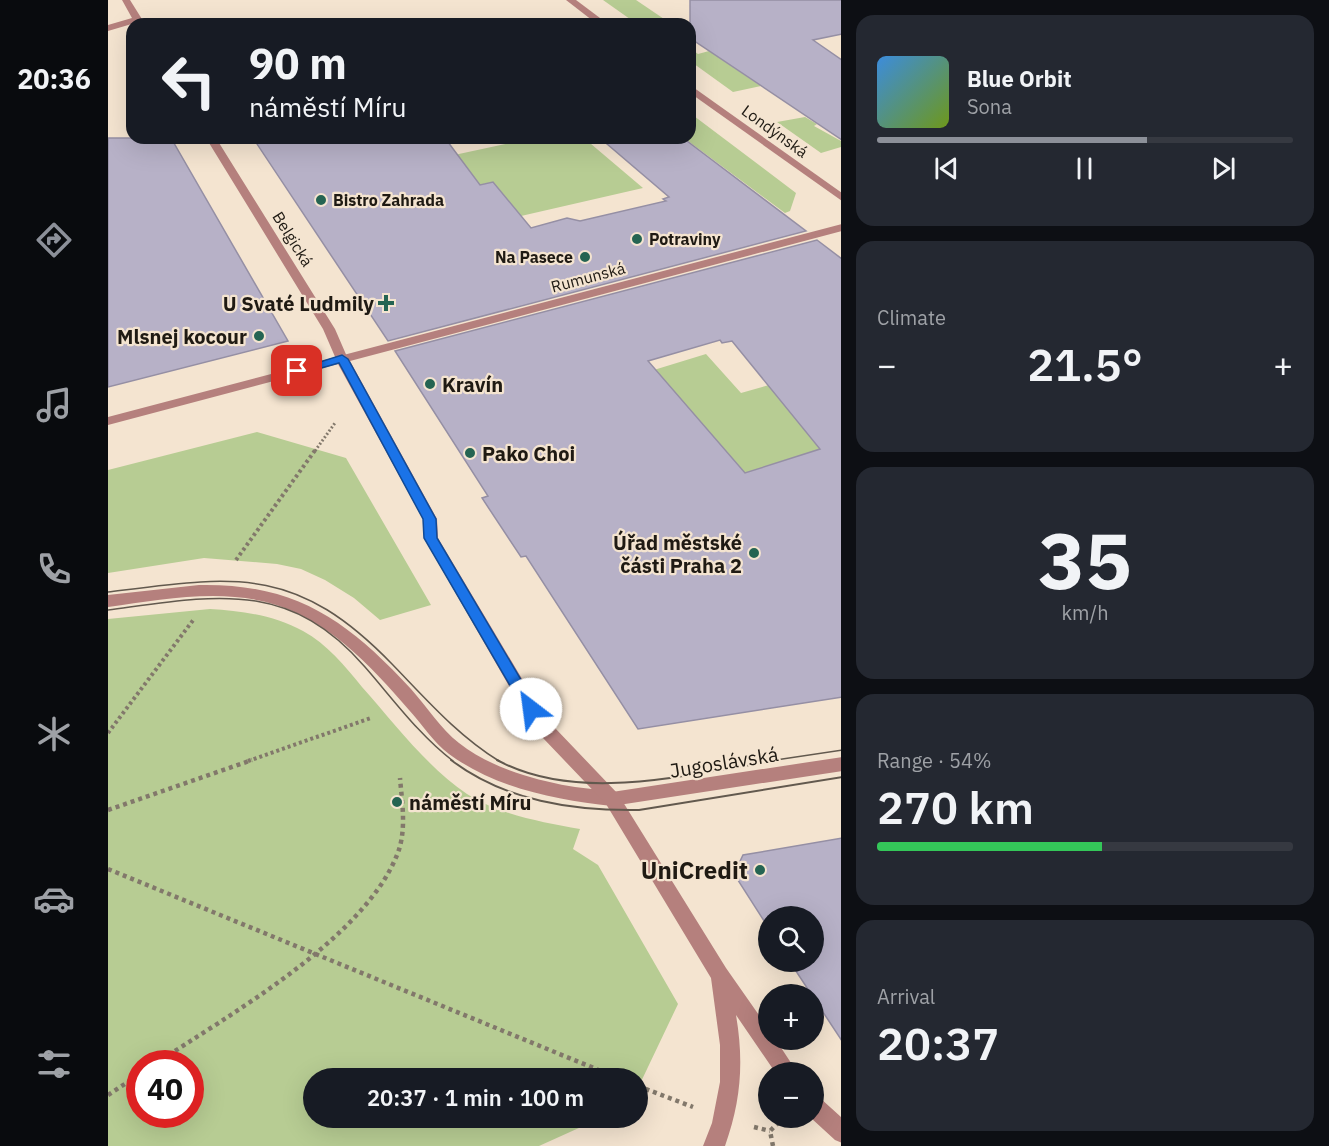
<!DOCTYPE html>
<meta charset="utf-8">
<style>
body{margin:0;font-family:"IBM Plex Sans",sans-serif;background:#242831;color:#f1f3f6;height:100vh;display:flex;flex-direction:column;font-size:22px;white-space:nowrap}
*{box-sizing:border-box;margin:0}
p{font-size:20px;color:#9ea1a6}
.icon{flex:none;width:33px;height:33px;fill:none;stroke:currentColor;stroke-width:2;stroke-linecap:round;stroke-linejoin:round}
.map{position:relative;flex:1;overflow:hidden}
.panel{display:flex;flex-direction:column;gap:15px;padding:15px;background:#0d0f14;width:488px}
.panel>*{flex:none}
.guide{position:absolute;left:18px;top:18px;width:570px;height:126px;border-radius:18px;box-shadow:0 6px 24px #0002;background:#171b24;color:#f1f3f6;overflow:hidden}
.controls{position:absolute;left:650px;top:906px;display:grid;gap:12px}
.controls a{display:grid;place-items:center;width:66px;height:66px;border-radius:50%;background:#171b24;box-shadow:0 6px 24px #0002;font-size:30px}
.speed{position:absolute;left:18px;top:1050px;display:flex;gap:12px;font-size:30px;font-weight:700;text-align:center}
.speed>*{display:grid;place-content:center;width:78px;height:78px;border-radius:50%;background:#171b24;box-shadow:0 6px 24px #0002;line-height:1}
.speed .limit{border:9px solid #d22;background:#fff;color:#111}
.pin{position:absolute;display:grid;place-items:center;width:51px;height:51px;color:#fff;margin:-26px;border-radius:12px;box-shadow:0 3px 9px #0006}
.me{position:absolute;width:66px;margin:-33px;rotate:330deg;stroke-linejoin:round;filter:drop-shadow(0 0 4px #0008)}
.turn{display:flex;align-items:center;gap:21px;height:126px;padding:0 24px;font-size:27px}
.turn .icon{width:78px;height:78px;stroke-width:2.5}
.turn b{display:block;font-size:42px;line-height:51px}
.big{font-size:45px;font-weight:600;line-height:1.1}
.panel .tile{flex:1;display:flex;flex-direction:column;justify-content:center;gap:9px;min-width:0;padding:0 21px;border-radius:18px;background:#242831}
.panel .dial{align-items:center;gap:0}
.dial b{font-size:78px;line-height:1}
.song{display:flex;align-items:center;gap:18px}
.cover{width:72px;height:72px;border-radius:9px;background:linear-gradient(135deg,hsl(210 70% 55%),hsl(80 70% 35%))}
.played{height:6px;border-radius:3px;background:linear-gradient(90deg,#8c9099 65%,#363941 65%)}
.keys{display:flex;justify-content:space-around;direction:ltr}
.heat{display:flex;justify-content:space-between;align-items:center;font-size:33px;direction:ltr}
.charge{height:9px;border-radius:4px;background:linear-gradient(90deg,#34c759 54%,#363941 0)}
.trip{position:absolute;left:195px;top:1068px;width:345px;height:60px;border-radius:30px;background:#171b24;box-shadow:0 6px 24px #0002;font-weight:600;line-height:60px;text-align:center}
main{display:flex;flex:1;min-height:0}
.menu{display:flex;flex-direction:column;width:108px;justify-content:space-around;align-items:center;background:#090b0e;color:#9ea1a6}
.menu .icon{width:42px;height:42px}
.menu .current{color:#8c9099}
.menu b{font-size:27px;color:#f1f3f6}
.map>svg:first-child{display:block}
</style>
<main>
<nav class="menu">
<b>20:36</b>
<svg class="icon current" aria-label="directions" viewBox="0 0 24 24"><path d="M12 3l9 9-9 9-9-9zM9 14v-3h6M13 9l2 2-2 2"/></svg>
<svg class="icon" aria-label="music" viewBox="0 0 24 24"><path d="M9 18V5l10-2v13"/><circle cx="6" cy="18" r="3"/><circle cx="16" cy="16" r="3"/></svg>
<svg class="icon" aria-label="phone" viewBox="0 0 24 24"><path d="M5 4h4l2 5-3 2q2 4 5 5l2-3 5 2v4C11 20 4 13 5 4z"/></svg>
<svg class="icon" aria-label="climate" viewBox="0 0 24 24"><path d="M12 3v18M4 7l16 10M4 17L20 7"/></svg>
<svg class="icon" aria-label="car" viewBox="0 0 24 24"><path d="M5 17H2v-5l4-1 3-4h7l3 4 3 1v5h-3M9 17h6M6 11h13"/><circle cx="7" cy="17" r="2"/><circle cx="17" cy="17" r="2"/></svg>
<svg class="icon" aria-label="filters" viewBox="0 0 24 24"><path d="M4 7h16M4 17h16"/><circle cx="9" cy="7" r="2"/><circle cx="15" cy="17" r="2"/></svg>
</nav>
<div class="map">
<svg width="734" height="1146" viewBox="0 0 734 1146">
<rect width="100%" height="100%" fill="#f4e4d0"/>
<!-- green -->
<g fill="#b7cc93" fill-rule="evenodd">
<path d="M495 0H528L559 21 529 24Z"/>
<path d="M582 48 590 54 601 51 653 86 625 92 582 61Z"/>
<path d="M582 113 688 193 682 211 677 213 576 138H582Z"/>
<path d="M697 117 709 124 706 126 733 141V147L713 153 669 122Z"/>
<path d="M425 138H476L535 188 413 216 385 182 302 200 281 169Z"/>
<path d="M598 354 633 393 661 385 712 449 637 473 580 407 568 410 536 373Z"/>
<path d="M149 432 238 458 323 605 272 620 246 598 217 580 193 569 169 564 96 558 0 573V470Z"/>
<path d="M102 609C134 611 166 615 195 631 219 644 237 666 254 687 287 724 318 766 359 794 392 815 434 822 472 829L465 849 490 865 570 1004 530 1088V1078H206V1118H493L431 1146H0V619ZM32 1064H82V1114H32Z"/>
</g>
<!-- building -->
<g fill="#b7b1c7" stroke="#958fa4" stroke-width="1.5" fill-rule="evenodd">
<path d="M582 0H734V34L705 40 734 60V140L582 38V24H579L582 23Z"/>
<path d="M0 138H63L180 341 0 387Z"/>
<path d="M145 138H337L372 185 385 182 423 228 459 218 472 221 558 201 555 199 561 197 492 138H575L698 231 280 341Z"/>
<path d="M709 240 734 259V697L530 729 418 556 413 557 374 498 380 496 287 351ZM612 340 614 343 624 341 712 449 637 473 540 361Z"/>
<path d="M734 838V1041L682 962H705V916H660V927L626 874 635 855Z"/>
</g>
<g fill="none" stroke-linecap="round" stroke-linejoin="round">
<!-- path-far2 -->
<path stroke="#82786b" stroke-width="3" stroke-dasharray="2 2" stroke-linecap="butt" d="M207 451 227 423"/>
<!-- path-far1 -->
<g stroke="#82786b" stroke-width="4" stroke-dasharray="3 3" stroke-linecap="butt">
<path d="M128 560 208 449"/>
<path d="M0 733 86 619"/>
<path d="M140 761 263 718"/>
</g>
<!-- path -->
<g stroke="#82786b" stroke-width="4.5" stroke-dasharray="4 4" stroke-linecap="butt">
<path d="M0 810 144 760"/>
<path d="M0 869 510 1078"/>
<path d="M47 1064C122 1014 255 940 289 855 299 831 294 803 292 778"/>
<path d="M530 1086 585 1107"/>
<path d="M0 1095 32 1074"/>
<path d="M646 1127 662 1131"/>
<path d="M665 1146 662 1131 675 1118"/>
</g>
<!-- service -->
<path fill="#b5807d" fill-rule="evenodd" d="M91 585C188 583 240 621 303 689 319 707 333 729 351 743 381 767 424 779 461 786 477 789 495 789 510 794L513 799 510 804 504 806C448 800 387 788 341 754 326 743 314 724 301 710 262 665 218 617 158 602 107 589 51 600 0 607V595Z"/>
<!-- minor -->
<g fill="#b5807d" fill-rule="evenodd">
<path d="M14 0H22L37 24 27 23 0 31V25L24 18Z"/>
<path d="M458 0H468L500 24H489Z"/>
<path d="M582 85 734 193V201L582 93Z"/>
<path d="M98 138H108L227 329 240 359 238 362H230L228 359 215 329Z"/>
<path d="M734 757V771L504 806 498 804 495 799 498 794 504 792Z"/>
</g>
<!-- tertiary -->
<g fill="#b5807d" fill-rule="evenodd">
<path d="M734 224V231L242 361 329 519 330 538 429 704 447 728 510 794 618 968 660 1028V1040H668L689 1072H667L628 1015C636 1062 633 1101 617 1146H595L604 1123 612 1082V1045L603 978 498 804 435 738 417 714 316 538 315 519 230 364 0 425V417Z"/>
<path d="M705 1095 712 1098 734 1118V1143L727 1140 703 1118H705Z"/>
</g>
<!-- tram-far1 -->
<g stroke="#62594e" stroke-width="1.5">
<path d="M0 592C127 576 187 564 284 664 318 699 349 735 391 761"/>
<path d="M0 610C105 596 180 578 257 667 285 699 311 735 345 761"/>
<path d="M661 761 734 750"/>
</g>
<!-- tram -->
<g stroke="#62594e" stroke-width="2">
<path d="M343 760C397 801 465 811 531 810L734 777"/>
<path d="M389 760C472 805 583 773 671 760"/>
</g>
</g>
<!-- route -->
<path fill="#1a73e8" stroke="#114b97" stroke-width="1.5" d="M234 355 240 359 328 519 329 538 428 705 430 709 428 713H418L316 538 315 519 231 363 189 375 183 371Z"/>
<!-- markers -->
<g fill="#256452" stroke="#f4e4d0" stroke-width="2">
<circle cx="213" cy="200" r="6"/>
<circle cx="529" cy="239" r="6"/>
<circle cx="477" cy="257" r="6"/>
<path d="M275 294h6v6h6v6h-6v6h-6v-6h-6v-6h6z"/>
<circle cx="151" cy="336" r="6"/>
<circle cx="322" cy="384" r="6"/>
<circle cx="362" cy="453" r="6"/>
<circle cx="646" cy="553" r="6"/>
<circle cx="289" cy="802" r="6"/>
<circle cx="652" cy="870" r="6"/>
</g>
<g text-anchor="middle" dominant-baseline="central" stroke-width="4.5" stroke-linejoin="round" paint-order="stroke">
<!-- far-street labels -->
<g font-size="16" fill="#1f1a13" stroke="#f4e4d0">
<text transform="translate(667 131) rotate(36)">Londýnská</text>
<text transform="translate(185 239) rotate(58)">Belgická</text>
<text transform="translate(480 277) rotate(-15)">Rumunská</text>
</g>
<!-- far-poi labels -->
<g font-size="16" font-weight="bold" fill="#1f1a13" stroke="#f4e4d0" text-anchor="start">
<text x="225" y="200">Bistro Zahrada</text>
<text x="541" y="239">Potraviny</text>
<text x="465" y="257" text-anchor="end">Na Pasece</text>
</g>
<!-- poi labels -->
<g font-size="20" font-weight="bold" fill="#1f1a13" stroke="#f4e4d0" text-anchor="end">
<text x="266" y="303">U Svaté Ludmily</text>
<text x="139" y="336">Mlsnej kocour</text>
<text x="334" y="384" text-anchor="start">Kravín</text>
<text x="374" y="453" text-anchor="start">Pako Choi</text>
<text x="634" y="542">Úřad městské<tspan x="634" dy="23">části Praha 2</tspan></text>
<text x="301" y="802" text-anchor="start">náměstí Míru</text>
</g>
<!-- street labels -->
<g font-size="20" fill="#1f1a13" stroke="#f4e4d0">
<text transform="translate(616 762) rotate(-9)">Jugoslávská</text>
</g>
<!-- near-poi labels -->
<g font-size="24" font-weight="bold" fill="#1f1a13" stroke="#f4e4d0" text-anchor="end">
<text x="640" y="870">UniCredit</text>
</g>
</g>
</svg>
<div class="controls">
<a><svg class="icon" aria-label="search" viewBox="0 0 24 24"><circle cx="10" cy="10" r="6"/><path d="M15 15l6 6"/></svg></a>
<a>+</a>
<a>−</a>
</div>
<div class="speed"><div class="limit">40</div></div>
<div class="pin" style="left:189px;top:371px;background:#d93025"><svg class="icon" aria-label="arrive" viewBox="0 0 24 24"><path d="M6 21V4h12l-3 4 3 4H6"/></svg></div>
<svg class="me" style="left:423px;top:709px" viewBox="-20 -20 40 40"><circle r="19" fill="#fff"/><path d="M0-13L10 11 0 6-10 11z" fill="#1a73e8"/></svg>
<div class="trip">20:37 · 1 min · 100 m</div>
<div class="guide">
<div class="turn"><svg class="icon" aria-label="left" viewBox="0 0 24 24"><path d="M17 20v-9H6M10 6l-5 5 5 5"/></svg><div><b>90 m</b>náměstí Míru</div></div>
</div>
</div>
<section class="panel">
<div class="tile">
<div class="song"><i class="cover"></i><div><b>Blue Orbit</b><p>Sona</p></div></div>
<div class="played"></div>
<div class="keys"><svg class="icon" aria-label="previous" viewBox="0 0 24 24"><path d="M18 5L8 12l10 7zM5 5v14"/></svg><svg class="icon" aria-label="pause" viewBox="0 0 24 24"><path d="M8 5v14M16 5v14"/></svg><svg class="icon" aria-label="next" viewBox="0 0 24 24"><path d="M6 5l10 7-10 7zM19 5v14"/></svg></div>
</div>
<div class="tile"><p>Climate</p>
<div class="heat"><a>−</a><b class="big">21.5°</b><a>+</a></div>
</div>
<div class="tile dial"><b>35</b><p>km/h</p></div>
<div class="tile"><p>Range · 54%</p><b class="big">270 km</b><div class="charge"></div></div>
<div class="tile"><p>Arrival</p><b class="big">20:37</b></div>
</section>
</main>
